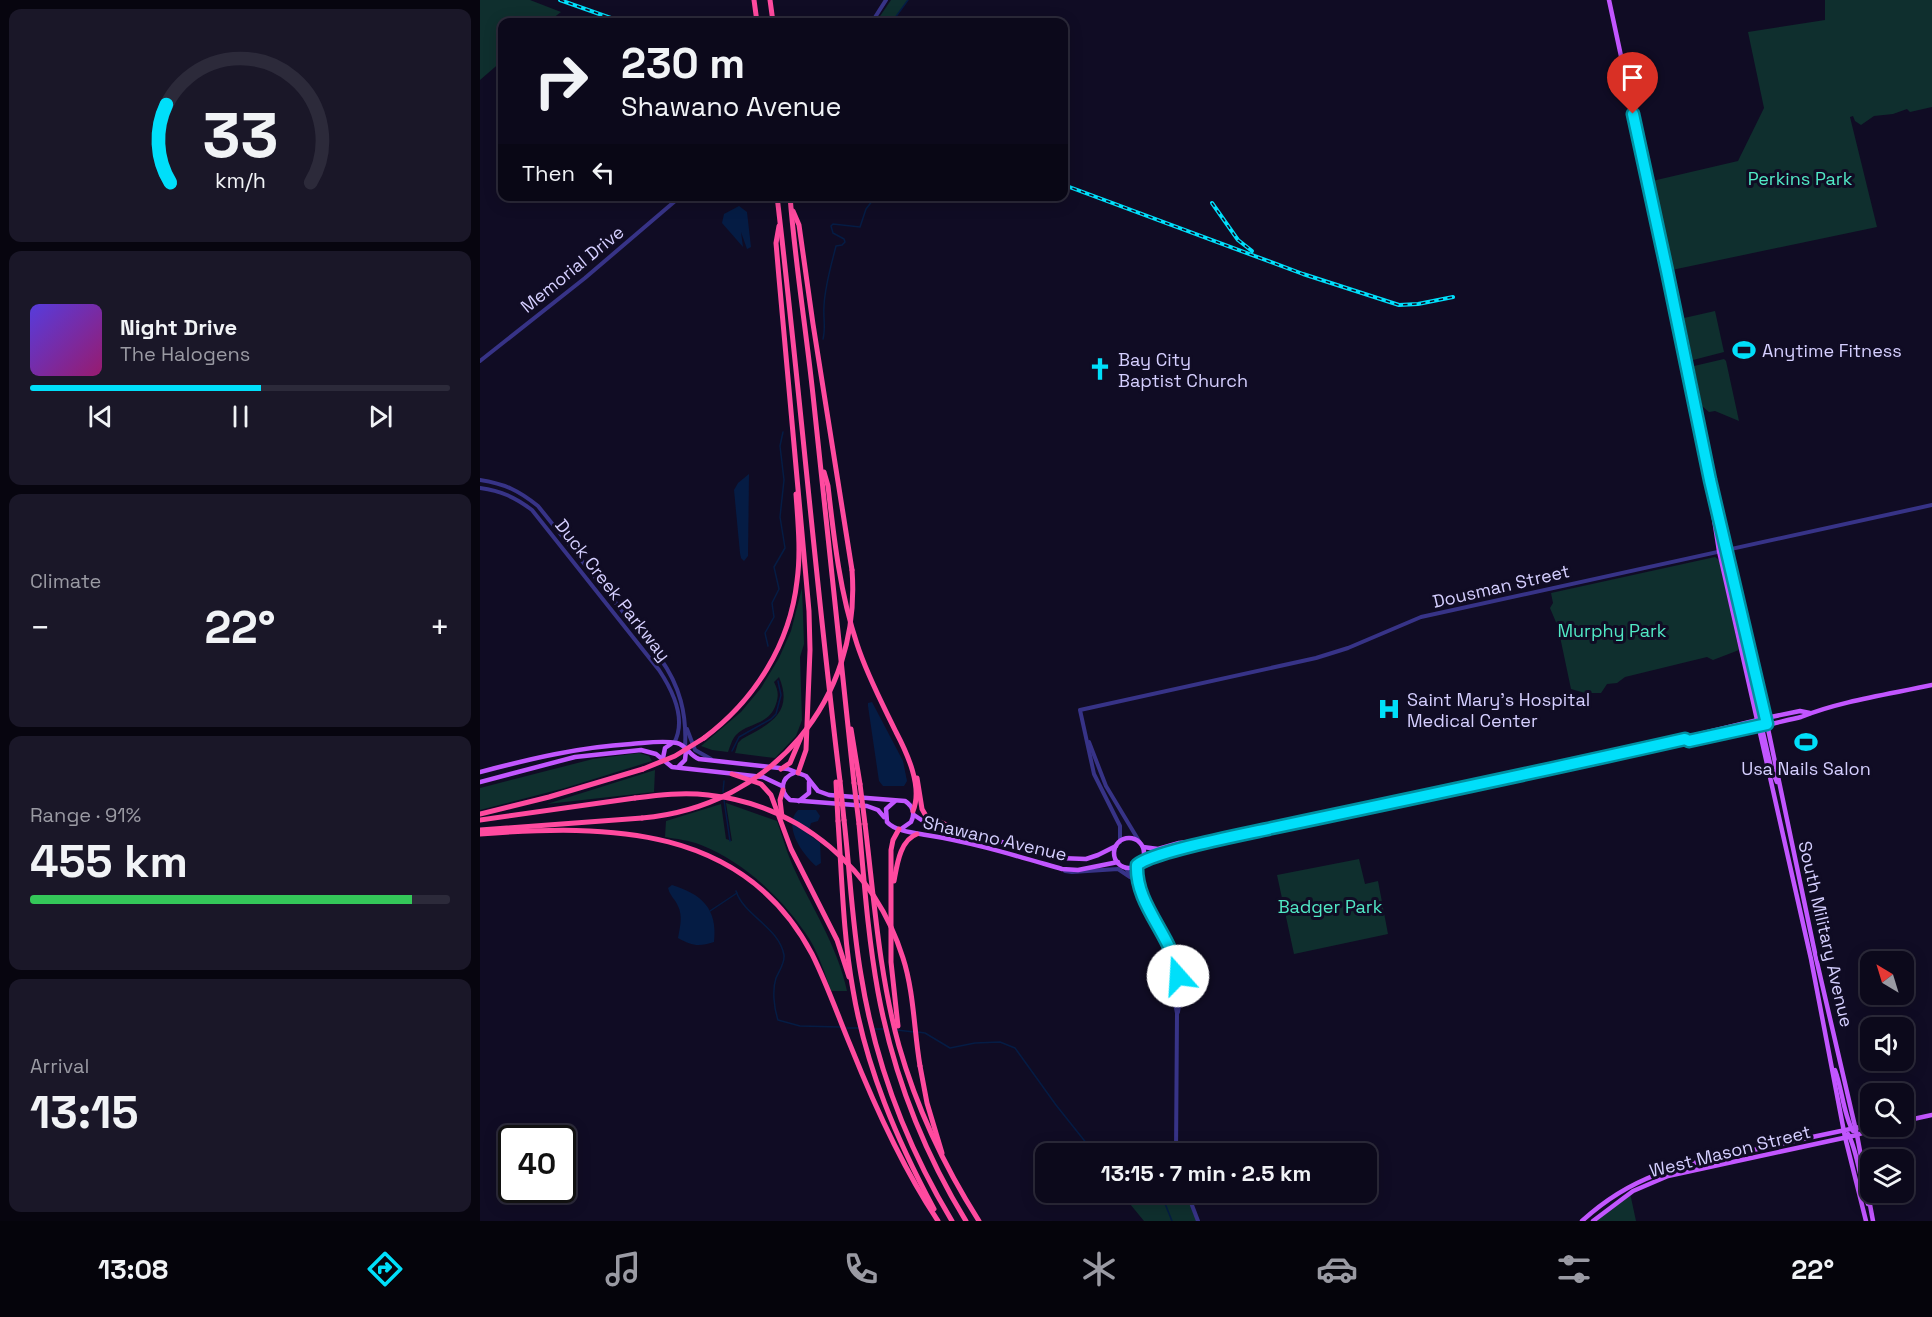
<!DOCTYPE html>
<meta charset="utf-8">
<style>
body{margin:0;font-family:"Space Grotesk",sans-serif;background:#1a1728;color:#f1f3f6;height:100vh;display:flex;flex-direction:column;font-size:22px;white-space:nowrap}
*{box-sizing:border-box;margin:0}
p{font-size:20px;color:#9a9aa3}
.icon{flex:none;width:33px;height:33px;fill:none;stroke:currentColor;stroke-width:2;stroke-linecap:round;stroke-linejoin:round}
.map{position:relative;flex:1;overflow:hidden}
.panel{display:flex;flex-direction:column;gap:9px;padding:9px;background:#07050f;width:480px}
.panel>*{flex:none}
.guide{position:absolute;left:18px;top:18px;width:570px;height:183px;border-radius:12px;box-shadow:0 3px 15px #0003,0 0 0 2px #2c2a3a;background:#0c091b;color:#f1f3f6;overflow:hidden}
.needle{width:39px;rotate:322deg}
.buttons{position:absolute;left:1380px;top:951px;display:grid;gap:12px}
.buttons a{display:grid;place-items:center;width:54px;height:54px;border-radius:12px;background:#0c091b;box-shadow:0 3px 15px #0003,0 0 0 2px #2c2a3a;font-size:30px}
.speed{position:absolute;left:18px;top:1125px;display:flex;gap:12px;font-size:30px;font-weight:700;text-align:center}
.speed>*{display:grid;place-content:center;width:78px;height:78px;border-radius:50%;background:#0c091b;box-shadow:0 3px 15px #0003,0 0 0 2px #2c2a3a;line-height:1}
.speed .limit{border:3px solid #111;border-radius:9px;background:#fff;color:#111}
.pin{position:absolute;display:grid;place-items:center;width:51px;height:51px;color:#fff;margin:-62px -26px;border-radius:50% 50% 50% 0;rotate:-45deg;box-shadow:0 0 6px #0007}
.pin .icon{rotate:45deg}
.me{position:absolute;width:66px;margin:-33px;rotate:341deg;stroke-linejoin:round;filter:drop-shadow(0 0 4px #0008)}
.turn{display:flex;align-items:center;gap:21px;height:126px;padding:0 24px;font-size:27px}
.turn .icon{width:78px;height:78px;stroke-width:2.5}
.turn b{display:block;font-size:42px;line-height:51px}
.then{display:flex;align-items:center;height:57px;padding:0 24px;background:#0003;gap:12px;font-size:22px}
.big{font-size:45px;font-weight:700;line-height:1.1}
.panel .tile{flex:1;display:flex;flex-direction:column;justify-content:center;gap:9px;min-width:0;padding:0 21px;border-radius:12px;background:#1a1728}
.panel .dial{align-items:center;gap:0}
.dial svg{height:156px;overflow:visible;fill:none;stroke:#2c2a3a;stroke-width:7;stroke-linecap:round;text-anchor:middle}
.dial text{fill:#f1f3f6;stroke:none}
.song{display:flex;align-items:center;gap:18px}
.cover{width:72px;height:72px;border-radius:9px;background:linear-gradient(135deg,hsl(250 70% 55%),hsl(320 70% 35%))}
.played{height:6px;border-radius:3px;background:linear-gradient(90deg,#00dffa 55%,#2c2a3a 55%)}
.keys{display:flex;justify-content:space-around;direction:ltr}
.heat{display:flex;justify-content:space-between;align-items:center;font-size:33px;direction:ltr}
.charge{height:9px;border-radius:4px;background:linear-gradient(90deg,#34c759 91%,#2c2a3a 0)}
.trip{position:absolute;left:555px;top:1143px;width:342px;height:60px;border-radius:12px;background:#0c091b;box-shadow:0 3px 15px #0003,0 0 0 2px #2c2a3a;font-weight:700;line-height:60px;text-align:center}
.tab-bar{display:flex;height:96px;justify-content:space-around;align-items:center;background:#05040b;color:#9a9aa3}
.tab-bar .icon{width:42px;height:42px}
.tab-bar .current{color:#00dffa}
.tab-bar b{font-size:27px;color:#f1f3f6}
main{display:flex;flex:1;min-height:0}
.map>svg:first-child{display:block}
</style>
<main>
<section class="panel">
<div class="tile dial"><svg viewBox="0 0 100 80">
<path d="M14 69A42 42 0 1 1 86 69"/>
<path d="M14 69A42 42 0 0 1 12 29" stroke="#00dffa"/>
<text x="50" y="56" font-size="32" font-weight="700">33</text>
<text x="50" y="72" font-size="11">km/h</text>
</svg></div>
<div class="tile">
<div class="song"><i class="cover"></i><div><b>Night Drive</b><p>The Halogens</p></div></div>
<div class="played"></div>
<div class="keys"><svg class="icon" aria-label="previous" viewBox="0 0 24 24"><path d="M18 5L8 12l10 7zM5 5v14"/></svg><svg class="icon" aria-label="pause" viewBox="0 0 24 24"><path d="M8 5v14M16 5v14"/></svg><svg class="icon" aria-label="next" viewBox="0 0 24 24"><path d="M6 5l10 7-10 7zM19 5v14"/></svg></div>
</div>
<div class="tile"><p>Climate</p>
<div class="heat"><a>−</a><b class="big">22°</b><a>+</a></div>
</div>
<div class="tile"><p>Range · 91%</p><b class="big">455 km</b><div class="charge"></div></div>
<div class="tile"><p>Arrival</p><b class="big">13:15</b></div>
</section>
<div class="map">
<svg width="1452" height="1221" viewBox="0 0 1452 1221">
<rect width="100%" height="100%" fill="#100c24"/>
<!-- green -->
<g fill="#0f2f2e">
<path d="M0 0H50L81 12 68 22H22V61L0 80Z"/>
<path d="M411 0H428L412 22H396Z"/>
<path d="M1345 0H1452V107L1430 112 1427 109 1413 114 1394 116 1381 125 1375 121 1373 116 1370 117 1397 227 1187 271 1168 182 1258 161 1284 108 1268 32 1345 20Z"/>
<path d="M1235 311 1244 352 1213 360 1204 318Z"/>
<path d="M1244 359 1246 361 1259 421 1235 411 1229 412 1222 406 1214 366Z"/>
<path d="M1235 557 1239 560 1259 650 1233 660 1227 657 1145 677 1137 683 1127 684 1121 693H1105L1091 689 1078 627 1070 608 1073 603 1071 593Z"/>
<path d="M322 588 324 644 320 657 322 720 316 736 295 758 255 753 258 743 262 739C290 724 314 713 299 677L294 682C298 690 299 695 296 704 289 726 268 722 256 735 252 739 250 747 248 752L232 750 221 746 261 712 281 688 299 658 311 631Z"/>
<path d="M159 753 169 756 172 761 85 788 0 810V788L113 759Z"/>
<path d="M175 770 174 792 67 804Z"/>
<path d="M246 803 297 821C302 835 306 850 312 864 331 907 357 944 367 991H351C345 974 339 955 330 940 305 900 264 862 221 845 209 840 196 839 185 837L186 821 241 804 246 839 252 841Z"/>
<path d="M879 859 885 884 898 881 908 934 814 954 797 875Z"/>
<path d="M641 1193H707L718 1221H664Z"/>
<path d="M1150 1193 1156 1221H1113Z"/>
</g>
<!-- water -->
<g fill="#051c44">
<path d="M259 206 267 212 271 247 267 249 261 232 263 247 242 223 244 214Z"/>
<path d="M269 474 268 556 264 561 261 558 260 553 254 490 258 483Z"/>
<path d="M392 702 423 761 427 781 424 786H403L399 781 388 706V703Z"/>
<path d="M318 810H336L340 816 338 821 331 823 328 834 340 843 341 863 336 866C323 855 302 826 318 810Z"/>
<path d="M192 885C221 894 238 908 234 942 219 947 212 946 198 938 200 927 203 916 198 906 195 899 190 896 188 888Z"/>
</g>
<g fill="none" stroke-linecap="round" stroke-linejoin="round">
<!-- stream -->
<g stroke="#051c44" stroke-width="1.5">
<path d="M412 22 428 0"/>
<path d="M343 339C346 328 343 317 344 306 345 285 351 266 356 246L362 245 365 242 364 239 353 233 351 226 353 224 380 227 386 209 396 196"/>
<path d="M288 646 285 633 294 617 292 603 299 589 294 567 305 548 300 517 304 480 300 446 303 432"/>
<path d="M252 751 259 737 291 719 296 714 301 695 298 681"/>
<path d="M243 792 244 781"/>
<path d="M244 800 250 841"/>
<path d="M256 891C264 916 299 927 304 955 305 963 299 971 296 978 292 990 294 1008 298 1020L320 1026 362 1027"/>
<path d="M230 911 257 893"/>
<path d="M367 1028H380"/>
<path d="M393 1029H404"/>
<path d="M417 1030 434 1032"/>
<path d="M438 1032 445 1033 470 1048 495 1043 520 1042 535 1048 576 1105 615 1154"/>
<path d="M677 1192 684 1201 692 1221"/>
</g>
<!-- minor -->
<g stroke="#373387" stroke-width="4">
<path d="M392 22 406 0"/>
<path d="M0 361 105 278 201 196"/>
<path d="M0 480C25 484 38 490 58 506L180 658C200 686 207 714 205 748"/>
<path d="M0 488C21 491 35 497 52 510L179 670C193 691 207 719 194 743"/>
<path d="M207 729 215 750 231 759"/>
<path d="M609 742 626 786 659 841"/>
<path d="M640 842V826L614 774 600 710 836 658 868 648 941 617 1452 505"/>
<path d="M658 865 659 885"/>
<path d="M645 867C659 888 669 909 680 932 693 957 705 983 698 1012"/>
<path d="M585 871 592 872 638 869 650 877"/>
<path d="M680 932 697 1013 696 1154"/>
<path d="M707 1192 718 1221"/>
</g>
<!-- major -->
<g stroke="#c256ff" stroke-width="4.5">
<path d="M1129 0 1187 271 1216 419 1287 724 1336 958 1377 1135 1393 1221"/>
<path d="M1232 495V506L1239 551 1331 959 1365 1137 1386 1221"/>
<path d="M1267 668 1275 685 1284 720"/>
<path d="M1281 724 1291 768 1297 782"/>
<path d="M1205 739C1217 744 1302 721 1321 717 1360 701 1411 694 1452 685"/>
<path d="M183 758 185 748 191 744"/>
<path d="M199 766 205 760 206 751"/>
<path d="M0 772C50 759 99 747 151 744 166 743 182 740 197 743 206 745 210 756 219 759L308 769 326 776 338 791 349 795 425 801C433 806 435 814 431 822L421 829"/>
<path d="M314 773C301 778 299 791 310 800L387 806 398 810 404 817"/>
<path d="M0 782 95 757 161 750 176 754 192 767 283 777 302 786"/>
<path d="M319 801 329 793V782"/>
<path d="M415 801 406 809 407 822C415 831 434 833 446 835 492 842 537 856 582 869L598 870 638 862"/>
<path d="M434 815 449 825 456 827 497 835 579 858 606 859 618 855 636 846"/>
<circle cx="649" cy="853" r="15"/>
<path d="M663 847 678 849 699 843 734 839"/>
<path d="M661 862 679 855 752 837 1162 748 1286 718 1320 711 1330 713"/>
<path d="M1355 1070C1362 1088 1364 1117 1373 1131"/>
<path d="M1424 1121 1452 1115"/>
<path d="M1368 1134C1377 1148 1381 1186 1388 1204"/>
<path d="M1102 1221C1155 1172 1206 1164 1273 1150 1312 1141 1351 1133 1390 1125"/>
<path d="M1113 1221 1153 1191 1188 1176 1377 1135 1402 1126"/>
</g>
<!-- highway -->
<g stroke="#ff4a9f" stroke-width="5">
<path d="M274 0 277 22"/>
<path d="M290 0 293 22"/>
<path d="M297 196C320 391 336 586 360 781"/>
<path d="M310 196C315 262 326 329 333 395 347 524 360 654 374 783"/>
<path d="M313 211 319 225 333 324 372 570"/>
<path d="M299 226 296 243 299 278 329 611 330 650 326 750 318 773"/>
<path d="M344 472 348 486C354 539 360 593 377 644 387 675 402 703 416 732 427 753 443 787 433 811"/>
<path d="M371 729 380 784"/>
<path d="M224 738C275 700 310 644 317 581 321 552 318 523 316 494"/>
<path d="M301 769 310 763 321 737"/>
<path d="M252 774 281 784 291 795 311 849 357 940 369 977"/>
<path d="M437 778 442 809 446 816 483 832"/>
<path d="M0 814 69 797 163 769"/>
<path d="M302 817 300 800 303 790"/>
<path d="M0 820 155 798"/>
<path d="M364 820C370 872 372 924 381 975 395 1062 426 1145 472 1221"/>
<path d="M358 821C362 878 363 934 373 990 386 1068 417 1140 454 1209"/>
<path d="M379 824C384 880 388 937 398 992 413 1073 443 1151 486 1221"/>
<path d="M385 824C394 898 399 974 419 1046 437 1109 464 1166 499 1221"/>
<path d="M0 830 162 818"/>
<path d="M0 834C128 824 264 825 332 954 347 984 358 1016 371 1047 395 1107 422 1167 458 1221"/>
<path d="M414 881C417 865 420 840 437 834"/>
<path d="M418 1026 411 962V850L413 840 419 829"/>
<path d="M440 1066 447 1103 462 1153"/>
</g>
<!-- rail casing -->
<g stroke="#00dffa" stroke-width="4">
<g id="rail">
<path d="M80 0 142 22"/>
<path d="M584 185 823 274 919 305 938 304 973 297"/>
<path d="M732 203 758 240 772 251"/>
</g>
</g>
<!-- rail -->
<use href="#rail" stroke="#100c24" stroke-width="1.5" stroke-dasharray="4.5" stroke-linecap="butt"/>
<!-- highway-bridge -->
<g stroke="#ff4a9f" stroke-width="5">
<path d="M163 769 195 756 224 738"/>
<path d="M360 781 364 820"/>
<path d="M356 782 358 821"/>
<path d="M374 783 379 824"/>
<path d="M380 784 385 824"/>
<path d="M155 798C179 795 203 792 228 795 321 805 395 869 423 958 434 992 434 1031 440 1066"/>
<path d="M162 818C291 807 382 699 372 570"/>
</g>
</g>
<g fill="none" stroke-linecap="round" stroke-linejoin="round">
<!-- route casing -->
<g stroke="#0091a2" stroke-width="15">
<path id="route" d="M698 976C694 937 655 906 657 865 674 851 766 834 792 828 930 799 1068 770 1205 739L1209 741 1287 724 1230 480 1187 271 1153 114"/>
</g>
<!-- route -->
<use href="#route" stroke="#00dffa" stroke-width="10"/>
</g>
<!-- icons -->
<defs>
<g id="stadium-bare" transform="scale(1.8)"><path d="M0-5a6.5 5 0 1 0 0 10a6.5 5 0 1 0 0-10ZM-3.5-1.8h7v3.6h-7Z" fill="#00dffa" stroke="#100c24" stroke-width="2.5" paint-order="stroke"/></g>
<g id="church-bare" transform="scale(1.8)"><path d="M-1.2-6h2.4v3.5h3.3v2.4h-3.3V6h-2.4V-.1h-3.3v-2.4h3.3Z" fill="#00dffa" stroke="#100c24" stroke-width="2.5" paint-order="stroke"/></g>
<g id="hospital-bare" transform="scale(1.8)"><path d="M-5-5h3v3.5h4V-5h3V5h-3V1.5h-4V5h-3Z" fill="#00dffa" stroke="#100c24" stroke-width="2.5" paint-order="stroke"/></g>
</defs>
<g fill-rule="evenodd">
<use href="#stadium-bare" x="1264" y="350"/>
<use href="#church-bare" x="620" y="369"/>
<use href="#hospital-bare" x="909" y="709"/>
<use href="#stadium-bare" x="1326" y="742"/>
</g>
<g text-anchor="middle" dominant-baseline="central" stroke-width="6" stroke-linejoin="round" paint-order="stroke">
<!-- park labels -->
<g font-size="18" fill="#51e9c5" stroke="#100c24">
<text x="1320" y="178">Perkins Park</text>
<text x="1132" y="630">Murphy Park</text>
<text x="850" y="906">Badger Park</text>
</g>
<!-- street labels -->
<g font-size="18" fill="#d5cfff" stroke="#100c24">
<text transform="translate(92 269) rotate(-39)">Memorial Drive</text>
<text transform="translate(1021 586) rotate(-13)">Dousman Street</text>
<text transform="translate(133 590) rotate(52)">Duck Creek Parkway</text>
<text transform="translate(515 838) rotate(13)">Shawano Avenue</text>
<text transform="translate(1346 934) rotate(77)">South Military Avenue</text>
<text transform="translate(1250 1151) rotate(-14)">West Mason Street</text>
</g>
<!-- poi labels -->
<g font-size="18" fill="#d5cfff" stroke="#100c24" text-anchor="start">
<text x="1282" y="350">Anytime Fitness</text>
<text x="638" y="359">Bay City<tspan x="638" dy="21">Baptist Church</tspan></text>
<text x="927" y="699">Saint Mary's Hospital<tspan x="927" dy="21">Medical Center</tspan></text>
<text x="1326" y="768" text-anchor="middle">Usa Nails Salon</text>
</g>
</g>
</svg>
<div class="buttons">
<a><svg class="needle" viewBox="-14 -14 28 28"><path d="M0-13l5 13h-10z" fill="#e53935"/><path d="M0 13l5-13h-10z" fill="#9a9aa3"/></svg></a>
<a><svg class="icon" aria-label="sound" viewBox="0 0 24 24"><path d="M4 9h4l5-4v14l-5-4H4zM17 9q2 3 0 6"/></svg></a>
<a><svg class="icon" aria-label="search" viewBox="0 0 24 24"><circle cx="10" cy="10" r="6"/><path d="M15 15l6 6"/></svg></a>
<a><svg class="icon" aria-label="layers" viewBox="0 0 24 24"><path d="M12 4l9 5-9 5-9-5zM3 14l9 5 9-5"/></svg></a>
</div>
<div class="speed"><div class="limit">40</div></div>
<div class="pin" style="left:1153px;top:114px;background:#d93025"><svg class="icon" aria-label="arrive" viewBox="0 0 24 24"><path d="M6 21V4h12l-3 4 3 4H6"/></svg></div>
<svg class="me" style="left:698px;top:976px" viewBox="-20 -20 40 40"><circle r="19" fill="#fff"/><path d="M0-13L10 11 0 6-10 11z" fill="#00dffa"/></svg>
<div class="trip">13:15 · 7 min · 2.5 km</div>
<div class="guide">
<div class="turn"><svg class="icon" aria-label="right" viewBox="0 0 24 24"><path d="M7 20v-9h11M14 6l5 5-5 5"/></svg><div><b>230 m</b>Shawano Avenue</div></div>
<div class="then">Then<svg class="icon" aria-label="left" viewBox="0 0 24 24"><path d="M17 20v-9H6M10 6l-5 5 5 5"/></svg></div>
</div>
</div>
</main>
<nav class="tab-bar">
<b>13:08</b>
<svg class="icon current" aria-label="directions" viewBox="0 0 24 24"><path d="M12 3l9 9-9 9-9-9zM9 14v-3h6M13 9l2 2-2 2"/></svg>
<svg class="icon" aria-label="music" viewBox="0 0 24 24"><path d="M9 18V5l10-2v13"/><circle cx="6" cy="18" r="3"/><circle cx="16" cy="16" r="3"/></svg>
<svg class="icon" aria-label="phone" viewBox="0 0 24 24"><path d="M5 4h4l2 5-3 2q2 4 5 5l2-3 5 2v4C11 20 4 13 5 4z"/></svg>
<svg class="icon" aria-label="climate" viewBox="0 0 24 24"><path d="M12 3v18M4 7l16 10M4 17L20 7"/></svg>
<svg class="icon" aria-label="car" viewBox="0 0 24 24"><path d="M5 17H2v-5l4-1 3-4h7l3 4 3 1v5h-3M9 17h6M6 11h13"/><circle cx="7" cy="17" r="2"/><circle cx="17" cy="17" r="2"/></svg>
<svg class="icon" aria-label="filters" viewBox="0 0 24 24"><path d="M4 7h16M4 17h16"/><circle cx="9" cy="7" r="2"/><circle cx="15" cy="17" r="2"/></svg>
<b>22°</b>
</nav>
